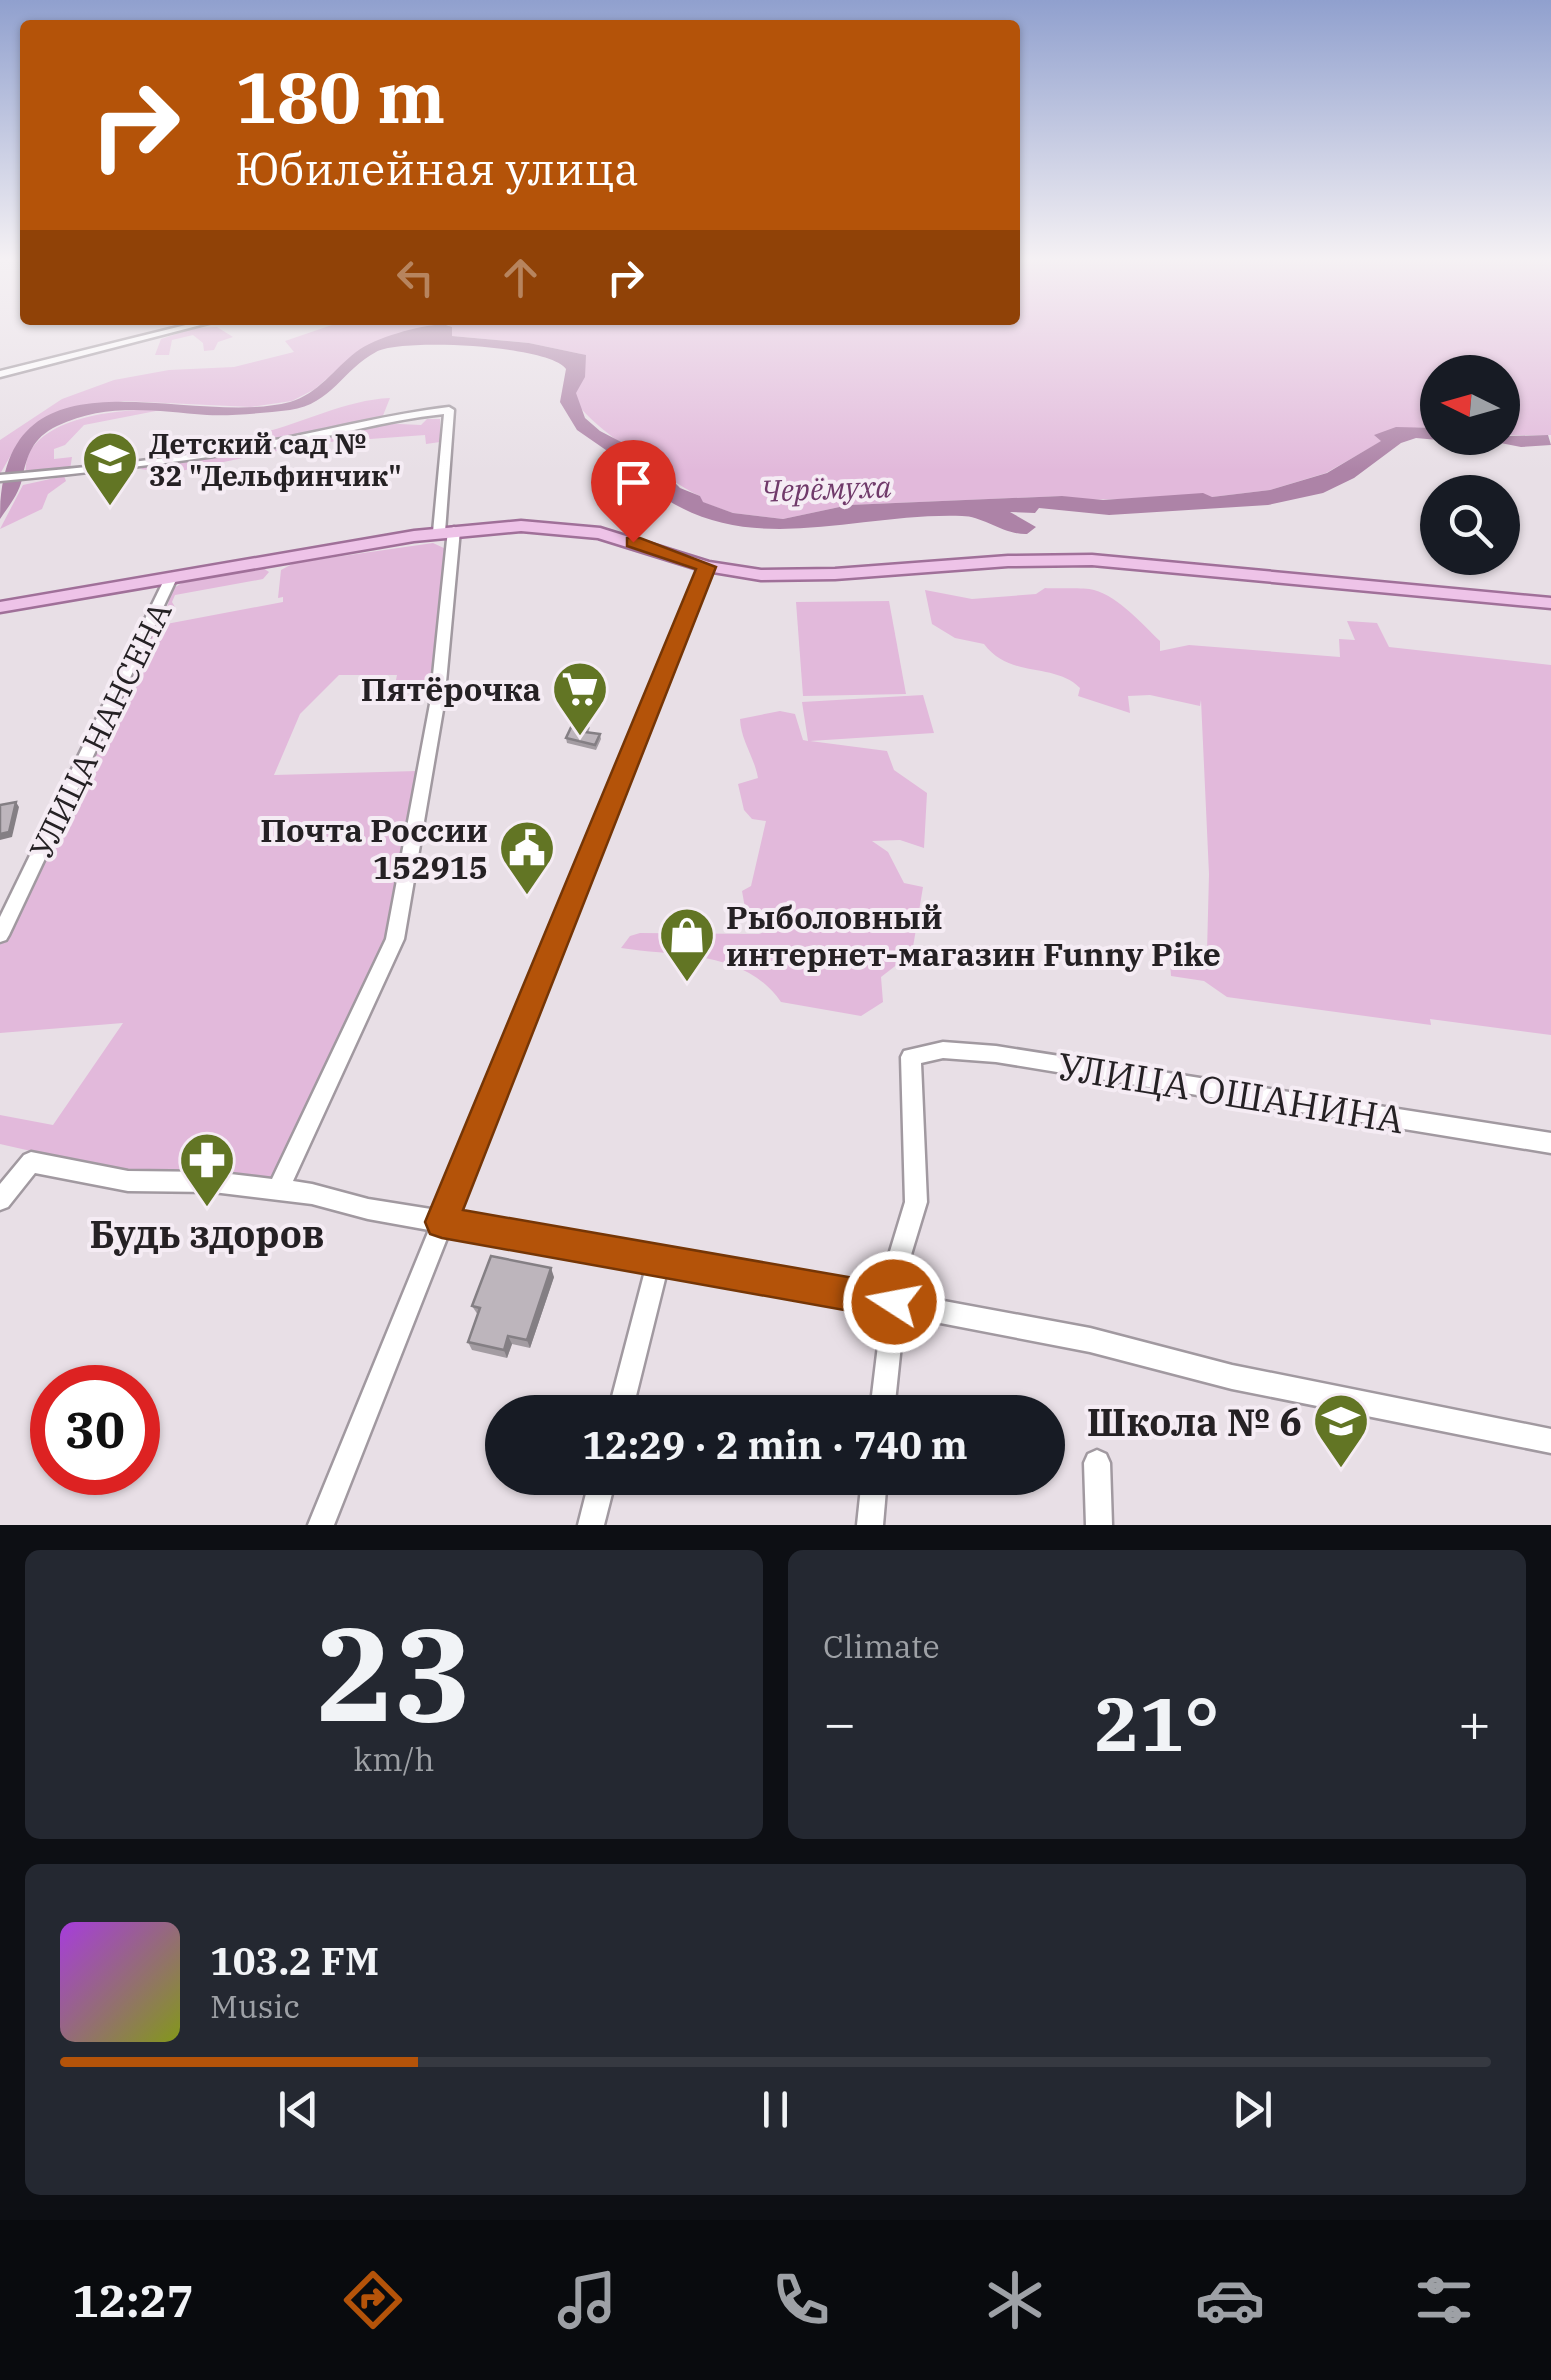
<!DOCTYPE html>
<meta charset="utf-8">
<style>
body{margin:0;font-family:"IBM Plex Serif",serif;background:#242831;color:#f1f3f6;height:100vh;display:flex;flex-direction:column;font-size:38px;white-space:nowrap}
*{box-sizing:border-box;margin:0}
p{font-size:32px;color:#9ea1a6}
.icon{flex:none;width:55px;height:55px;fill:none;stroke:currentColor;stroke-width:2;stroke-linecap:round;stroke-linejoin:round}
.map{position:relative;height:1525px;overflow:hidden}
.side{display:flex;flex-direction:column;gap:25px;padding:25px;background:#0d0f14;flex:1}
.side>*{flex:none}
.banner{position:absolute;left:20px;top:20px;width:1000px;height:305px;border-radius:10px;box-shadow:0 2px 8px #0004;background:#b45309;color:#fff;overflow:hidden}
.needle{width:65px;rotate:275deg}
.fabs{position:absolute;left:1420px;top:355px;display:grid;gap:20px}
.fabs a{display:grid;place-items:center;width:100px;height:100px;border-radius:50%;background:#171b24;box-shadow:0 2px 8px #0004;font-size:50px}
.speed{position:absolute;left:30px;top:1365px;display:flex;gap:20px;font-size:50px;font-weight:700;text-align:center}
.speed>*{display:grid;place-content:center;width:130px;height:130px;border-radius:50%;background:#171b24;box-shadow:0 2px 8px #0004;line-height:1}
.speed .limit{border:15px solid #d22;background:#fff;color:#111}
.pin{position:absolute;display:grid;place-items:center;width:85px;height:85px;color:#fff;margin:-102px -42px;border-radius:50% 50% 50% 0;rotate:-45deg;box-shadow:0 0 10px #0007}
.pin .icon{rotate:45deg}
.me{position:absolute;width:110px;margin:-55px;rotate:281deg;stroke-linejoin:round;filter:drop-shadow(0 0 8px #0008)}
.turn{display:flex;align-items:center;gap:35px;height:210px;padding:0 50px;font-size:45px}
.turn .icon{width:130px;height:130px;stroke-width:2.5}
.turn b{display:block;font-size:70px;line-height:85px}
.lanes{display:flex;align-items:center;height:95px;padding:0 50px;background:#0003;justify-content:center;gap:50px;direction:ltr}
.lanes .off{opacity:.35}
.big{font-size:75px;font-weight:800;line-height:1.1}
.side .widget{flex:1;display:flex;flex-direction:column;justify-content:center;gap:15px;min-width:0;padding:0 35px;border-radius:15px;background:#242831}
.side .dial{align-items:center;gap:0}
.dial b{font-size:130px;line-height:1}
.song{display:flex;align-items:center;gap:30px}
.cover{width:120px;height:120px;border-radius:15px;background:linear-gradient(135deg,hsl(280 70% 55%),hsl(70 70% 35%))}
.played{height:10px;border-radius:5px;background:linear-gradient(90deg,#b45309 25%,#363941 25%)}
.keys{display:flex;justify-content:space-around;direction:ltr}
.heat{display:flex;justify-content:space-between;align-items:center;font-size:55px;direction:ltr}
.side .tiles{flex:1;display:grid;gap:25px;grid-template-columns:1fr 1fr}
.widget:last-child{grid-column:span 2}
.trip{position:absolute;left:485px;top:1395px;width:580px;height:100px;border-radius:50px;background:#171b24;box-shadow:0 2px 8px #0004;font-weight:800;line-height:100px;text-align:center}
.tabs{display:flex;height:160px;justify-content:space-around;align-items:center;background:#090b0e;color:#9ea1a6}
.tabs .icon{width:70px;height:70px}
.tabs .on{color:#b45309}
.tabs b{font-size:45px;color:#f1f3f6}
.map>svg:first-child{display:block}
</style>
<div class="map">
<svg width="1551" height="1525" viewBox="0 0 1551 1525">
<rect width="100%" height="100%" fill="#e8dfe6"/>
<!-- green -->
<g fill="#e2b9db">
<path d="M1015 258H1551V435H1503L1502 372H1438L1437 428C1415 427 1397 428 1376 436L1382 441 1326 473 1270 490 1212 497 1075 500 1062 496 849 505 783 519 733 513 702 502 700 496C679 488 582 419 577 402 573 388 579 369 581 354L529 343 452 336 448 324H443L356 353 315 389 292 401 251 407 124 401 54 414 19 441 0 474V440L62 399 114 380 169 370 234 367 294 352 285 341 332 325 314 320H1015Z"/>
<path d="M217 327 233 337 218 342 214 350 204 351 203 343 193 335 172 340 169 355H155L161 339 195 328Z"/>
<path d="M390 398 382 418 270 442 261 433C304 423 345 400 390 398Z"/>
<path d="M161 410 84 425 65 445 54 449V459L72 457 70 470 26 474C21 417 123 408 161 410Z"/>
<path d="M427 419H440V442L426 444 425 435 315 443 171 473 140 469 156 463 279 446 379 423 421 425Z"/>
<path d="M64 476 66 481 48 494 42 509 0 529 23 485Z"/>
<path d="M433 543 446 549 433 684 395 685 397 675H339L300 714 274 775 417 771 389 939 276 1182 132 1174 0 1144V1115L53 1125 123 1023 0 1033V945L150 635 161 625 283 602V597L278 598 281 570 294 563Z"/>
<path d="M263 568 269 572 263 579 175 595 172 602 175 607 167 608 172 589 182 583Z"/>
<path d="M1045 588C1058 589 1083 587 1094 590 1119 597 1142 624 1160 641V651L1189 645 1340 657 1339 639 1355 640 1347 621 1377 623 1389 647 1551 665V1035L1430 1019 1431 1025 1227 997 1204 981 1171 976 1170 962 1207 952 1209 874 1201 700 1200 706 1150 695 1128 696 1130 713 1078 696 1080 688C1054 662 1010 679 984 644L955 638 932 624 925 590 972 599 1036 594Z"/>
<path d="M889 601 906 694 803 696 796 602Z"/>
<path d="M923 695 934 733 810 741 887 751 894 770 927 793 924 848 900 840 872 841 888 852 904 883 923 887 912 953 881 977 883 1002 861 1016 781 1002C745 950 679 957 621 948L630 936 640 933 759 934 784 925 745 908 742 891 751 886 766 821 752 819 744 810 738 784 758 778C754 756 741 741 740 719L780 711 795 714 803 740 808 741 802 702Z"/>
</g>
<!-- water -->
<path fill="#ad83a7" d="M443 324 452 327V336L529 343 586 355 585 377 576 393 585 418 600 431 650 457 680 488 700 496 703 502 733 513 783 519 849 505 1062 496 1103 500 1203 493 1212 497 1270 490 1327 473 1381 441 1374 435 1396 427 1437 428 1438 438 1548 435 1551 445 1521 447 1485 440 1482 444 1416 438 1401 443 1354 478 1323 493 1268 505 1109 515 1039 508 1035 513 1010 512 1036 527 1027 534C1004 535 983 516 962 516 849 512 736 566 640 479L642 475 577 430 560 402 566 369C549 345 401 338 376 352 343 369 332 404 290 410 263 413 234 416 207 415 154 411 108 402 57 426 32 438 27 456 22 479 19 494 8 507 0 519 0 336 185 429 290 402 318 394 334 369 356 352 376 337 418 326 443 324Z"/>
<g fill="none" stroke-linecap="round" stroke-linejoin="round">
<!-- minor casing -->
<g stroke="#a199a0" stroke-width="5">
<g id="minor">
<path d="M206 320H220L0 377V371Z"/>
<path d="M449 407 454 410 445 532 439 536 433 532 444 414C384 420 328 438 269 448 180 462 90 473 0 481V475C92 467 185 458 275 440 333 429 390 414 449 407Z"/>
<path d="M454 527 460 530 444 704 404 939 293 1181 312 1184 368 1199 437 1210 701 567 707 563 713 567 457 1214 673 1250 884 1290 888 1258 905 1202 901 1057 904 1051 943 1042 996 1046 1551 1133V1153L996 1062 943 1058 921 1063 927 1202 910 1258 906 1294 1090 1328 1232 1365 1551 1429V1453L1232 1389 1090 1352 904 1316 894 1412H870L882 1312 667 1271 632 1412H608L646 1267 449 1233 334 1525H308L429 1230 368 1219 312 1204 213 1192 128 1191 35 1173 8 1207 0 1210V1184L24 1155 31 1152 128 1171 213 1172 272 1179 386 939 430 704 448 530Z"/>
<path d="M171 574 177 578 9 935 6 940 0 942V917L165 578Z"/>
<path d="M1097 1450 1106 1454 1110 1463 1112 1525H1086L1084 1463 1088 1454Z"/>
<path d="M590 1478H616L604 1525H578Z"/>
<path d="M862 1478H887L883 1525H857Z"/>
</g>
</g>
<!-- major casing -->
<g stroke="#a07099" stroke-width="5">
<path id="major" d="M521 521 600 528 709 562 761 570 835 569 1008 556 1092 555 1551 598V608L1092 565 1008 566 835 579 761 580 701 570 598 538 521 531 414 541 0 612V602L414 531Z"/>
</g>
<!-- minor -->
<use href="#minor" fill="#fff" fill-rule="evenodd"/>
<!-- major -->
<use href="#major" fill="#eec3e8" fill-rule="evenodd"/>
</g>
<!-- wall -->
<g fill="#a39ca2">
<path d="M590 727 588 733 600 734 601 739 596 750 567 743 566 738Z"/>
<path d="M554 1277 530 1348 512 1344 507 1358 472 1350 468 1342 478 1315 472 1306Z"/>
</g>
<!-- shaded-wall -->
<g fill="#847f84">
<path d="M16 802 19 807 12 837 0 840V834Z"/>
<path d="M551 1268 554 1277 530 1348 527 1340Z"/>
<path d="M508 1336 512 1344 507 1358 504 1350Z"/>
</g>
<!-- building -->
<g fill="#bdb5bc" stroke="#847f84" stroke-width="2.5">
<path d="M574 721 590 722 585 732 600 734 595 745 566 738Z"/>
<path d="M16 802 9 832 0 834V805Z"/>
<path d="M491 1256 551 1268 527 1340 508 1336 504 1350 468 1342 480 1308 472 1306Z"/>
</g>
<!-- sky -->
<linearGradient id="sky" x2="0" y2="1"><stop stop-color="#90a0ce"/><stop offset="0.55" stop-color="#f5f1f4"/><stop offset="1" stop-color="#f5f1f4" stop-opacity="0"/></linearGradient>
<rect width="1551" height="471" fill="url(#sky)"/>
<!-- route -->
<path fill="#b45309" stroke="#753606" stroke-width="2.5" d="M627 538H640L716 567 463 1210 894 1285 906 1290 911 1302 906 1314 894 1319 442 1238 430 1234 425 1222 696 569 627 546Z"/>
<!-- icons -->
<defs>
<g id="school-pin" transform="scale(2.875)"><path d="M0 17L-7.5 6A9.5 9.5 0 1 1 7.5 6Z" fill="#627524" stroke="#f5ecf4"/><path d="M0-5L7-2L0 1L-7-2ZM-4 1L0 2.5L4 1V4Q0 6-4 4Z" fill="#fff"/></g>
<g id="supermarket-pin" transform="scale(2.875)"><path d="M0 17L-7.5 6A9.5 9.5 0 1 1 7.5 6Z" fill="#627524" stroke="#f5ecf4"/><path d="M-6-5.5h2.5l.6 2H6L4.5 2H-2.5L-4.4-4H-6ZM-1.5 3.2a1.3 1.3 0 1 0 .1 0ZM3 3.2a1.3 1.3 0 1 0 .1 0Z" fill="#fff"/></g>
<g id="civic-pin" transform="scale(2.875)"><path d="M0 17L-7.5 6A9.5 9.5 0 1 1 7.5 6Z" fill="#627524" stroke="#f5ecf4"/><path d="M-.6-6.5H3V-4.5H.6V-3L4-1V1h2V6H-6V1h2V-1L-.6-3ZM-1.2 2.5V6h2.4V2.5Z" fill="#fff"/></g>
<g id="shop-pin" transform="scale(2.875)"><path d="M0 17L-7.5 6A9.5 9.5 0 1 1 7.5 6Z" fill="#627524" stroke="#f5ecf4"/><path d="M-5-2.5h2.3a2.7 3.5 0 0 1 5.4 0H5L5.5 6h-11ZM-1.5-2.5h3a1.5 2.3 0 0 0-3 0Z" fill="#fff"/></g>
<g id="pharmacy-pin" transform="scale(2.875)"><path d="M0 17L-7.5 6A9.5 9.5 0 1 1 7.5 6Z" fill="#627524" stroke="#f5ecf4"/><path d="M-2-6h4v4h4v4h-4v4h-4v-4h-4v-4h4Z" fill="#fff"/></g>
</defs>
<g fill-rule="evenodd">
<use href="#school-pin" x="110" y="459"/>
<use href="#supermarket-pin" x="580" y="689"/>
<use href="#civic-pin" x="527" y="848"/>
<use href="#shop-pin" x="687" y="935"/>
<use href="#pharmacy-pin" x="207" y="1160"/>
<use href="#school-pin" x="1341" y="1421"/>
</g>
<g text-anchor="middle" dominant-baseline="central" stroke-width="8" stroke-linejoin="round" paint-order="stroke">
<!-- far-poi labels -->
<g font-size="28" font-weight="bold" fill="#252124" stroke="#f5ecf4" text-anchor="start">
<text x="149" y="443">Детский сад №<tspan x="149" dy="32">32 "Дельфинчик"</tspan></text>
</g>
<!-- far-water labels -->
<g font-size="30" font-style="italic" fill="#703a6a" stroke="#f5ecf4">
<text transform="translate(826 488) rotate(-2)">Черёмуха</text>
</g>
<!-- poi labels -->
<g font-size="32" font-weight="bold" fill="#252124" stroke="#f5ecf4" text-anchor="end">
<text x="541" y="689">Пятёрочка</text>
<text x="488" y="830">Почта России<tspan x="488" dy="37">152915</tspan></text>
<text x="726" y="917" text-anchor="start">Рыболовный<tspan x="726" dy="37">интернет-магазин Funny Pike</tspan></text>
</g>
<!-- street labels -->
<g font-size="32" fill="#252124" stroke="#f5ecf4">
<text transform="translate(100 730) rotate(-64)">УЛИЦА НАНСЕНА</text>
</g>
<!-- near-street labels -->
<g font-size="38" fill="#252124" stroke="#f5ecf4">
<text transform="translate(1231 1092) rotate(9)">УЛИЦА ОШАНИНА</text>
</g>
<!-- near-poi labels -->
<g font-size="38" font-weight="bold" fill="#252124" stroke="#f5ecf4">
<text x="207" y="1233">Будь здоров</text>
<text x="1302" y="1421" text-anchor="end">Школа № 6</text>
</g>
</g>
</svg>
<div class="fabs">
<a><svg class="needle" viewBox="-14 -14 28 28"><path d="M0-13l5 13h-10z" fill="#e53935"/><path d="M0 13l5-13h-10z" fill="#9ea1a6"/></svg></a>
<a><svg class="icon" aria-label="search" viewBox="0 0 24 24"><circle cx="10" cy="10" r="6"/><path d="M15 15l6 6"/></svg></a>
</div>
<div class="speed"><div class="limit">30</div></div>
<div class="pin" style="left:633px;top:542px;background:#d93025"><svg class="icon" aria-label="arrive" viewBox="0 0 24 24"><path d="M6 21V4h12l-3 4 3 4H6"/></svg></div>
<svg class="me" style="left:894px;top:1302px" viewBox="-20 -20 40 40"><circle r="17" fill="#b45309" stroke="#fff" stroke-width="3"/><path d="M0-11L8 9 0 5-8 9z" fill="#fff"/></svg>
<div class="trip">12:29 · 2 min · 740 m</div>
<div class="banner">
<div class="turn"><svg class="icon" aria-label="right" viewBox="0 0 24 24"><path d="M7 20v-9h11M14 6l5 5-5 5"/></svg><div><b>180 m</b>Юбилейная улица</div></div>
<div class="lanes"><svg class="icon off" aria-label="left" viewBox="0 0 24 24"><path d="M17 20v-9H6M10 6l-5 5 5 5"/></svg><svg class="icon off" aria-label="ahead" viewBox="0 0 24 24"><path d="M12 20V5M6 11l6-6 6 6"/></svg><svg class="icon" aria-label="right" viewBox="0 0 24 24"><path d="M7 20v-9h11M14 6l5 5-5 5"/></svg></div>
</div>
</div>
<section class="side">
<div class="tiles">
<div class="widget dial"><b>23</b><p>km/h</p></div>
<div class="widget"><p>Climate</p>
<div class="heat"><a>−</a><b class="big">21°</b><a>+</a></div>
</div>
<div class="widget">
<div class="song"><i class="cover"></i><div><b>103.2 FM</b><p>Music</p></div></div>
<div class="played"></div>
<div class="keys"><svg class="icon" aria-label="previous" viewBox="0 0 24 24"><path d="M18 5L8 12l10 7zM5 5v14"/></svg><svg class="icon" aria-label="pause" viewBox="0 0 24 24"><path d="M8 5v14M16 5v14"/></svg><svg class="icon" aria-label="next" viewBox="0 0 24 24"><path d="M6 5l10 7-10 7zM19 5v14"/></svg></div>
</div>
</div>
</section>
<nav class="tabs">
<b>12:27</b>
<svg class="icon on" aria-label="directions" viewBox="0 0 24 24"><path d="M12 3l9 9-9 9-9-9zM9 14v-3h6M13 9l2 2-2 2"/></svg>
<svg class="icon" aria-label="music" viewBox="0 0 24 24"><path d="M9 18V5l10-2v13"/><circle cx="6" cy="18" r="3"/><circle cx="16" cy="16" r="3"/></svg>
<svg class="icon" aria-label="phone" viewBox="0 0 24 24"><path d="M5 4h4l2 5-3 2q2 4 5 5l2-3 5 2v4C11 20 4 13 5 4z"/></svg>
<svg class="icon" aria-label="climate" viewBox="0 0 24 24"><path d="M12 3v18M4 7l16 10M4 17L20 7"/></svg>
<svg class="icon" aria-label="car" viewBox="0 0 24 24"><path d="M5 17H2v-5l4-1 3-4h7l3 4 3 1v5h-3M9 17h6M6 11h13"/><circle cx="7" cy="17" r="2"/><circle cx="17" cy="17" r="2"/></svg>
<svg class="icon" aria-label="filters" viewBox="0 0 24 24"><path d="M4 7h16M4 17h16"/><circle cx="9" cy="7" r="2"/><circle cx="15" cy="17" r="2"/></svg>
</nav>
